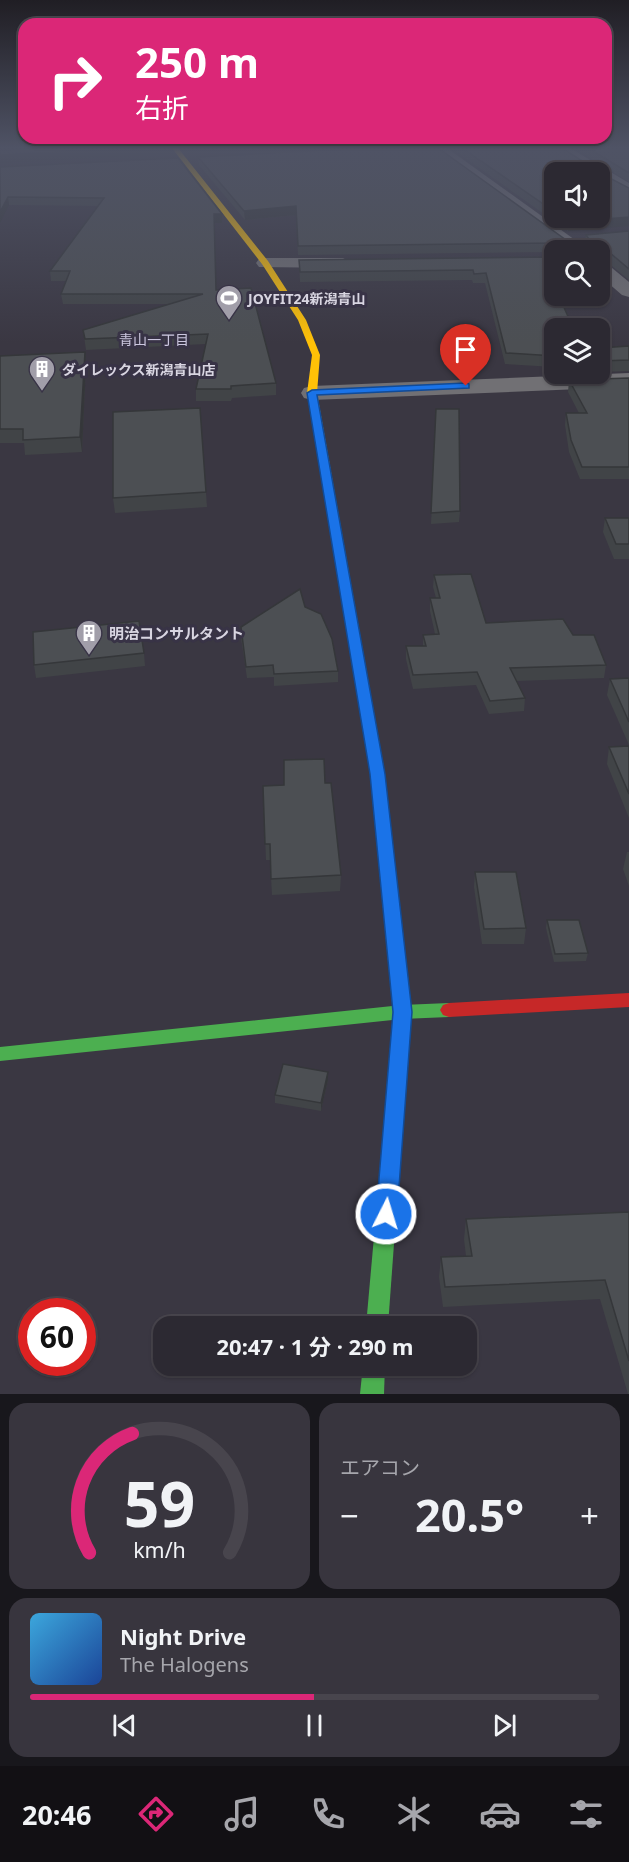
<!DOCTYPE html>
<html lang="ja">
<meta charset="utf-8">
<style>
body{margin:0;font-family:"Noto Sans","Noto Sans JP",sans-serif;background:#38353e;color:#f1f3f6;height:100vh;display:flex;flex-direction:column;font-size:22px;white-space:nowrap}
*{box-sizing:border-box;margin:0}
p{font-size:20px;color:#a6a6ac}
.icon{flex:none;width:33px;height:33px;fill:none;stroke:currentColor;stroke-width:2;stroke-linecap:round;stroke-linejoin:round}
.map{position:relative;height:1394px;overflow:hidden}
.drawer{display:flex;flex-direction:column;gap:9px;padding:9px;background:#18171c;flex:1}
.drawer>*{flex:none}
.guide{position:absolute;left:18px;top:18px;width:594px;height:126px;border-radius:18px;box-shadow:0 2px 4px #0004,0 0 0 2px #48454d;background:#db2777;color:#fff;overflow:hidden}
.controls{position:absolute;left:544px;top:162px;display:grid;gap:12px}
.controls a{display:grid;place-items:center;width:66px;height:66px;border-radius:12px;background:#2c2932;box-shadow:0 2px 4px #0004,0 0 0 2px #48454d;font-size:30px}
.speed{position:absolute;left:18px;top:1298px;display:flex;gap:12px;font-size:30px;font-weight:700;text-align:center}
.speed>*{display:grid;place-content:center;width:78px;height:78px;border-radius:50%;background:#2c2932;box-shadow:0 2px 4px #0004,0 0 0 2px #48454d;line-height:1}
.speed .limit{border:9px solid #d22;background:#fff;color:#111}
.pin{position:absolute;display:grid;place-items:center;width:51px;height:51px;color:#fff;margin:-62px -26px;border-radius:50% 50% 50% 0;rotate:-45deg;box-shadow:0 0 6px #0007}
.pin .icon{rotate:45deg}
.me{position:absolute;width:66px;margin:-33px;rotate:5deg;stroke-linejoin:round;filter:drop-shadow(0 0 4px #0008)}
.turn{display:flex;align-items:center;gap:21px;height:126px;padding:0 18px;font-size:27px}
.turn .icon{width:78px;height:78px;stroke-width:2.5}
.turn b{display:block;font-size:42px;line-height:51px}
.big{font-size:45px;font-weight:700;line-height:1.1}
.drawer .card{flex:1;display:flex;flex-direction:column;justify-content:center;gap:9px;min-width:0;padding:0 21px;border-radius:18px;background:#38353e}
.drawer .dial{align-items:center;gap:0}
.dial svg{height:156px;overflow:visible;fill:none;stroke:#48454d;stroke-width:7;stroke-linecap:round;text-anchor:middle}
.dial text{fill:#f1f3f6;stroke:none}
.song{display:flex;align-items:center;gap:18px}
.cover{width:72px;height:72px;border-radius:9px;background:linear-gradient(135deg,hsl(200 70% 55%),hsl(220 70% 35%))}
.played{height:6px;border-radius:3px;background:linear-gradient(90deg,#db2777 50%,#48454d 50%)}
.keys{display:flex;justify-content:space-around;direction:ltr}
.heat{display:flex;justify-content:space-between;align-items:center;font-size:33px;direction:ltr}
.drawer .tiles{flex:1;display:grid;gap:9px;grid-template-columns:1fr 1fr}
.card:last-child{grid-column:span 2}
.trip{position:absolute;left:153px;top:1316px;width:324px;height:60px;border-radius:18px;background:#2c2932;box-shadow:0 2px 4px #0004,0 0 0 2px #48454d;font-weight:700;line-height:60px;text-align:center}
.tab-bar{display:flex;height:96px;justify-content:space-around;align-items:center;background:#121014;color:#a6a6ac}
.tab-bar .icon{width:42px;height:42px}
.tab-bar .selected{color:#db2777}
.tab-bar b{font-size:27px;color:#f1f3f6}
.map>svg:first-child{display:block}
</style>
<div class="map">
<svg width="629" height="1394" viewBox="0 0 629 1394">
<rect width="100%" height="100%" fill="#3a3742"/>
<g fill="none" stroke-linecap="round" stroke-linejoin="round">
<!-- street -->
<g fill="#717074" fill-rule="evenodd">
<path d="M431 148H447L589 250H569Z"/>
<path d="M554 148H570L629 183V195L600 179V172H590Z"/>
<path d="M265 258H343L352 263 343 268 259 267 256 263 259 259Z"/>
<path d="M600 262 606 263 629 282V297L622 295 600 276Z"/>
<path d="M629 373V387L312 400 304 398 301 393 304 388 312 386Z"/>
</g>
<!-- fast -->
<g fill="#4caf50" fill-rule="evenodd">
<path d="M328 480 333 483 383 763 376 768 369 763 323 483Z"/>
<path d="M449 1003 455 1005 458 1010 455 1015 449 1017 402 1019 0 1061V1047L402 1005Z"/>
<path d="M387 1194 394 1196 397 1203 388 1326H366L377 1203 380 1196Z"/>
<path d="M363 1365H385L384 1394H360Z"/>
</g>
<!-- slow -->
<g fill="#ffc107" fill-rule="evenodd">
<path d="M172 148H178L268 261 306 320 320 355 317 393 333 483 332 485 328 486 323 483 307 393 312 355 298 320 262 264Z"/>
<path d="M376 758 383 763 411 1012 397 1203 394 1210 387 1212 380 1210 377 1203 393 1012 369 763Z"/>
</g>
<!-- jam -->
<path fill="#c62828" fill-rule="evenodd" d="M629 993V1007L449 1017 443 1015 440 1010 443 1005 449 1003Z"/>
</g>
<!-- wall -->
<g fill="#414447">
<path d="M184 148H280L189 153Z"/>
<path d="M451 148H562L555 172V218H600L568 231Z"/>
<path d="M574 148H629V182Z"/>
<path d="M198 157 569 242H585L586 235 629 231V280L601 257 600 250H555V252L298 255 296 215 245 220 199 165Z"/>
<path d="M0 167 222 223H214L216 290 276 383V395L232 398 231 401H196V389L206 344 86 350 83 330 169 304H63L61 294 66 281H51L50 271 98 206 9 205Z"/>
<path d="M555 257V368L554 367 505 364 485 283H473L472 280 300 282 299 260Z"/>
<path d="M629 346V371L600 372V348Z"/>
<path d="M85 352 86 365 82 452 25 455 24 443H0V356Z"/>
<path d="M629 378V479H580L569 452 565 425 566 413H579L568 392 569 380Z"/>
<path d="M200 408 207 507 115 513 113 498Z"/>
<path d="M436 409 460 511 459 522 431 524Z"/>
<path d="M605 518H629V559H614L603 532Z"/>
<path d="M434 575 486 623 573 635 606 665 604 678 516 681 525 698 524 711 489 714 476 685 413 689 406 659V646H423V635L435 634 430 611V598H436L433 587Z"/>
<path d="M305 607 338 671V682L274 686V677L247 678 241 638V627Z"/>
<path d="M144 653 145 666 36 678 34 665Z"/>
<path d="M629 678V745L607 695 610 679Z"/>
<path d="M629 746V818L607 764 609 747Z"/>
<path d="M325 783 341 875 340 891 272 895 270 860H266L263 786Z"/>
<path d="M627 852H629V886L623 869Z"/>
<path d="M475 872 526 928 524 944H482L474 887Z"/>
<path d="M547 920 588 953 586 961 554 962 546 928Z"/>
<path d="M328 1080 321 1111 275 1103V1095Z"/>
<path d="M629 1212V1394H628L600 1299 443 1307 439 1277 441 1257 466 1256 464 1239 466 1219Z"/>
</g>
<!-- shaded-wall -->
<g fill="#35373a">
<path d="M133 148H169L170 154 0 163V155Z"/>
<path d="M189 148H280L189 153Z"/>
<path d="M8 197 9 205 0 223V212Z"/>
<path d="M296 206V215L245 220 244 211Z"/>
<rect x="214" y="214" width="8" height="9"/>
<path d="M629 217V226L568 231 569 222Z"/>
<path d="M603 247 601 257 600 259V251Z"/>
<path d="M550 273H555V283H549Z"/>
<path d="M85 352 86 365 82 452 80 437Z"/>
<path d="M328 1072V1080L321 1111V1103Z"/>
</g>
<!-- building -->
<g fill="#4c4f53" stroke="#35373a" stroke-width="1.5">
<path d="M38 148H133L0 155V150Z"/>
<path d="M366 148H438L569 242H591L586 235 629 231V269L603 247 600 251 557 250 558 243 298 246 296 206 244 211 198 157Z"/>
<path d="M462 148H562L590 166H599L600 172H555V212Z"/>
<path d="M588 148H629V173Z"/>
<path d="M178 158 222 214H214L216 290 251 288 276 383 231 386V389H196L208 334 85 339 83 330 203 294H61L70 271H50L104 198 8 197 0 212V167Z"/>
<path d="M600 173 629 188V217L569 222 563 218H600Z"/>
<path d="M555 257V273H550L555 285V296H559L573 328H555V356L506 353 486 273 474 274 473 270 300 272 299 260Z"/>
<path d="M629 346V360L600 361V348Z"/>
<path d="M85 352 80 437 23 440V429H0V356Z"/>
<path d="M629 378V467H582L571 440 566 413H587L569 380Z"/>
<path d="M200 408 206 492 113 498V412Z"/>
<path d="M436 409H459L460 511 431 513Z"/>
<path d="M605 518H629V544H616Z"/>
<path d="M471 574 486 623 563 619 573 635H594L606 665 510 668 525 698 490 701 477 672 413 675 406 646H426L423 635 439 634 430 598H440L434 575Z"/>
<path d="M300 589 305 607 321 614 332 639 338 671 274 674 273 665 246 667 241 627Z"/>
<path d="M139 621 144 653 34 665 33 632Z"/>
<path d="M629 678V722L610 679Z"/>
<path d="M629 746V794L609 747Z"/>
<path d="M324 759 325 783H331L341 875 271 879 270 844H265L263 786 284 785V760Z"/>
<path d="M475 872H516L526 928 484 929Z"/>
<path d="M547 920H579L588 953 555 954Z"/>
<path d="M283 1064 328 1072 321 1103 275 1095Z"/>
<path d="M629 1212V1361L605 1280 445 1287 441 1257 472 1256 466 1219Z"/>
</g>
<!-- sky -->
<linearGradient id="sky" x2="0" y2="1"><stop stop-color="#201e24"/><stop offset="0.43" stop-color="#4f5365"/><stop offset="1" stop-color="#4f5365" stop-opacity="0"/></linearGradient>
<rect width="629" height="343" fill="url(#sky)"/>
<!-- route -->
<path fill="#1a73e8" stroke="#114b97" stroke-width="1.5" d="M466 383 469 384V388L317 395 385 774 412 1012 397 1214 394 1220 386 1223 379 1220 376 1214 393 1012 370 774 307 393 312 390Z"/>
<!-- icons -->
<defs>
<g id="stadium-pin" transform="scale(1.35)"><path d="M0 17L-7.5 6A9.5 9.5 0 1 1 7.5 6Z" fill="#a19ea9" stroke="#383346"/><path d="M0-5a6.5 5 0 1 0 0 10a6.5 5 0 1 0 0-10ZM-3.5-1.8h7v3.6h-7Z" fill="#fff"/></g>
<g id="building-pin" transform="scale(1.35)"><path d="M0 17L-7.5 6A9.5 9.5 0 1 1 7.5 6Z" fill="#a19ea9" stroke="#383346"/><path d="M-4-6H4V6H1V3H-1V6H-4ZM-2.5-4.3h1.7v1.8h-1.7ZM.8-4.3h1.7v1.8H.8ZM-2.5-1h1.7V.8h-1.7ZM.8-1h1.7V.8H.8Z" fill="#fff"/></g>
</defs>
<g fill-rule="evenodd">
<use href="#stadium-pin" x="229" y="298"/>
<use href="#building-pin" x="42" y="369"/>
<use href="#building-pin" x="89" y="633"/>
</g>
<g text-anchor="middle" dominant-baseline="central" stroke-width="6" stroke-linejoin="round" paint-order="stroke">
<!-- far-poi labels -->
<g font-size="14" font-weight="bold" fill="#d8d5e1" stroke="#383346" text-anchor="start">
<text x="248" y="298">JOYFIT24新潟青山</text>
<text x="62" y="369">ダイレックス新潟青山店</text>
</g>
<!-- far-neighbourhood labels -->
<g font-size="14" fill="#ccc7df" stroke="#383346">
<text x="154" y="339">青山一丁目</text>
</g>
<!-- poi labels -->
<g font-size="15" font-weight="bold" fill="#d8d5e1" stroke="#383346" text-anchor="start">
<text x="109" y="633">明治コンサルタント</text>
</g>
</g>
</svg>
<div class="controls">
<a><svg class="icon" aria-label="sound" viewBox="0 0 24 24"><path d="M4 9h4l5-4v14l-5-4H4zM17 9q2 3 0 6"/></svg></a>
<a><svg class="icon" aria-label="search" viewBox="0 0 24 24"><circle cx="10" cy="10" r="6"/><path d="M15 15l6 6"/></svg></a>
<a><svg class="icon" aria-label="layers" viewBox="0 0 24 24"><path d="M12 4l9 5-9 5-9-5zM3 14l9 5 9-5"/></svg></a>
</div>
<div class="speed"><div class="limit">60</div></div>
<div class="pin" style="left:466px;top:386px;background:#d93025"><svg class="icon" aria-label="arrive" viewBox="0 0 24 24"><path d="M6 21V4h12l-3 4 3 4H6"/></svg></div>
<svg class="me" style="left:386px;top:1214px" viewBox="-20 -20 40 40"><circle r="17" fill="#1a73e8" stroke="#fff" stroke-width="3"/><path d="M0-11L8 9 0 5-8 9z" fill="#fff"/></svg>
<div class="trip">20:47 · 1 分 · 290 m</div>
<div class="guide">
<div class="turn"><svg class="icon" aria-label="right" viewBox="0 0 24 24"><path d="M7 20v-9h11M14 6l5 5-5 5"/></svg><div><b>250 m</b>右折</div></div>
</div>
</div>
<section class="drawer">
<div class="tiles">
<div class="card dial"><svg viewBox="0 0 100 80">
<path d="M14 69A42 42 0 1 1 86 69"/>
<path d="M14 69A42 42 0 0 1 36 8" stroke="#db2777"/>
<text x="50" y="56" font-size="32" font-weight="700">59</text>
<text x="50" y="72" font-size="11">km/h</text>
</svg></div>
<div class="card"><p>エアコン</p>
<div class="heat"><a>−</a><b class="big">20.5°</b><a>+</a></div>
</div>
<div class="card">
<div class="song"><i class="cover"></i><div><b>Night Drive</b><p>The Halogens</p></div></div>
<div class="played"></div>
<div class="keys"><svg class="icon" aria-label="previous" viewBox="0 0 24 24"><path d="M18 5L8 12l10 7zM5 5v14"/></svg><svg class="icon" aria-label="pause" viewBox="0 0 24 24"><path d="M8 5v14M16 5v14"/></svg><svg class="icon" aria-label="next" viewBox="0 0 24 24"><path d="M6 5l10 7-10 7zM19 5v14"/></svg></div>
</div>
</div>
</section>
<nav class="tab-bar">
<b>20:46</b>
<svg class="icon selected" aria-label="directions" viewBox="0 0 24 24"><path d="M12 3l9 9-9 9-9-9zM9 14v-3h6M13 9l2 2-2 2"/></svg>
<svg class="icon" aria-label="music" viewBox="0 0 24 24"><path d="M9 18V5l10-2v13"/><circle cx="6" cy="18" r="3"/><circle cx="16" cy="16" r="3"/></svg>
<svg class="icon" aria-label="phone" viewBox="0 0 24 24"><path d="M5 4h4l2 5-3 2q2 4 5 5l2-3 5 2v4C11 20 4 13 5 4z"/></svg>
<svg class="icon" aria-label="climate" viewBox="0 0 24 24"><path d="M12 3v18M4 7l16 10M4 17L20 7"/></svg>
<svg class="icon" aria-label="car" viewBox="0 0 24 24"><path d="M5 17H2v-5l4-1 3-4h7l3 4 3 1v5h-3M9 17h6M6 11h13"/><circle cx="7" cy="17" r="2"/><circle cx="17" cy="17" r="2"/></svg>
<svg class="icon" aria-label="filters" viewBox="0 0 24 24"><path d="M4 7h16M4 17h16"/><circle cx="9" cy="7" r="2"/><circle cx="15" cy="17" r="2"/></svg>
</nav>
